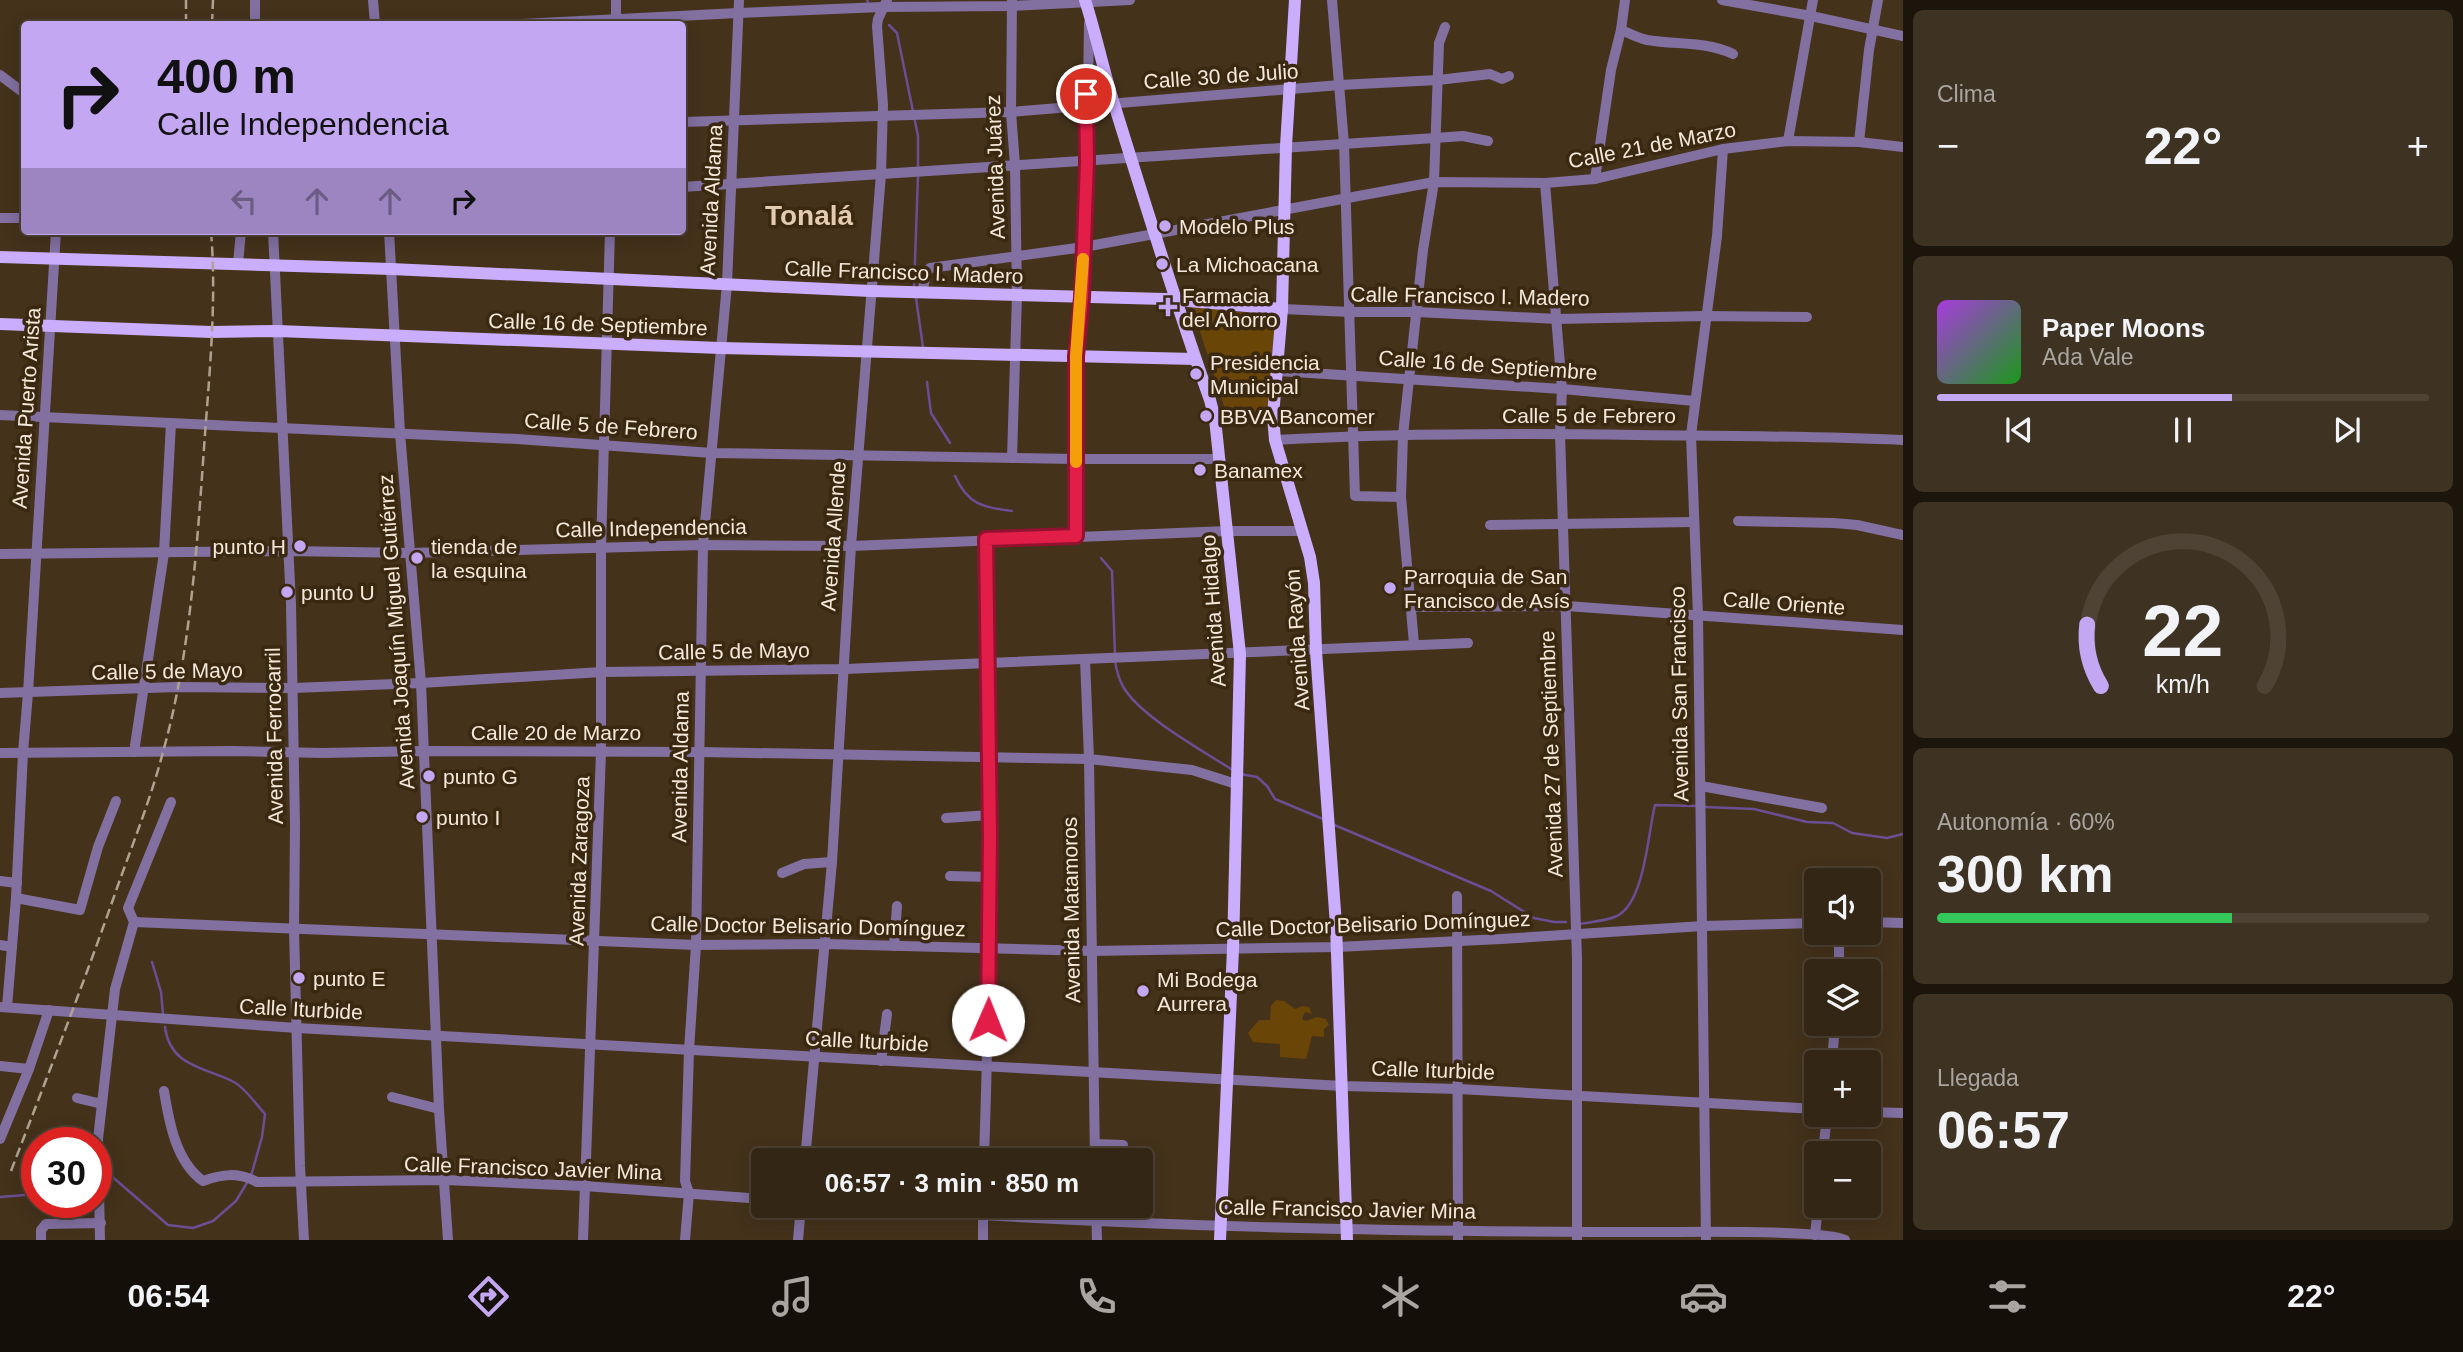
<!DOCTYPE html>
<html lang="es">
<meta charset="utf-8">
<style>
body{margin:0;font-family:Arial,sans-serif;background:#3e3222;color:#f1f3f6;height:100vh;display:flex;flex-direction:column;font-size:26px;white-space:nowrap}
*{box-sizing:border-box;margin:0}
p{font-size:23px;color:#a9a5a0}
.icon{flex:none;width:38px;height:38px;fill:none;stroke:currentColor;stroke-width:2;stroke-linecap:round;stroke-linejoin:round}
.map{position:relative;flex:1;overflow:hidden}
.panel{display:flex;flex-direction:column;gap:10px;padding:10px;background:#1c150b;width:560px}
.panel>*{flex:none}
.top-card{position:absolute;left:21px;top:21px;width:665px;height:214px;border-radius:7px;box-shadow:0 4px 18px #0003,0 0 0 2px #4e4334;background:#c3a7f2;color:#111;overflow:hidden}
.tools{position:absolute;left:1804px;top:868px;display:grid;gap:14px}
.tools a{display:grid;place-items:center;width:77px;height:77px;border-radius:7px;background:#332614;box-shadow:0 4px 18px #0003,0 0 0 2px #4e4334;font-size:35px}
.speed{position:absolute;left:21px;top:1127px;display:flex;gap:14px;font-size:35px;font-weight:700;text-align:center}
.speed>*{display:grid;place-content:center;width:91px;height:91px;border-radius:50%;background:#332614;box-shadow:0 4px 18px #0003,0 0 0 2px #4e4334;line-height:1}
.speed .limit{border:10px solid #d22;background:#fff;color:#111}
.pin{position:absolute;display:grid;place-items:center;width:60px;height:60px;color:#fff;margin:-30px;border:4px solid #fff;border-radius:50%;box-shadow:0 2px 7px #0007}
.me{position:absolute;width:77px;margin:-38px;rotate:1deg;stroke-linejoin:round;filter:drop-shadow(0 0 5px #0008)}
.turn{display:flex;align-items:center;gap:24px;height:147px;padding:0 21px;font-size:32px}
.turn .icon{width:91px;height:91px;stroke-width:2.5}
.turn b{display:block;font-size:49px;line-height:60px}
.lanes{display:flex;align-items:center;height:66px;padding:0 21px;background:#0003;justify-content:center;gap:35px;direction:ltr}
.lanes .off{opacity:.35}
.big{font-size:52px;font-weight:800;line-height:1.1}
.panel .card{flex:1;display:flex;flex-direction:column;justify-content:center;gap:10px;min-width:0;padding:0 24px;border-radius:10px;background:#3e3222}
.panel .dial{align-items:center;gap:0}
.dial svg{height:182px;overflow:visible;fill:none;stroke:#4e4334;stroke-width:7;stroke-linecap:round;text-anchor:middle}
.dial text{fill:#f1f3f6;stroke:none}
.song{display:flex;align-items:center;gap:21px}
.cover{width:84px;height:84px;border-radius:10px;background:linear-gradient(135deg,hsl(280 70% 55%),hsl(120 70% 35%))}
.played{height:7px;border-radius:4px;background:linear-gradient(90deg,#c3a7f2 60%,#4e4334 60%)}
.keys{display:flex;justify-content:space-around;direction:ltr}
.heat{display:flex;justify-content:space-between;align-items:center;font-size:38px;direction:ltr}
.charge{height:10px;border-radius:5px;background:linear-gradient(90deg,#34c759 60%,#4e4334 0)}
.trip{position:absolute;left:751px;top:1148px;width:402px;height:70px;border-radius:7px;background:#332614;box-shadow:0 4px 18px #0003,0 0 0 2px #4e4334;font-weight:800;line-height:70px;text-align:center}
.dock{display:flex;height:112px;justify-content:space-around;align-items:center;background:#140f08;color:#a9a5a0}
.dock .icon{width:49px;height:49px}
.dock .current{color:#c3a7f2}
.dock b{font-size:32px;color:#f1f3f6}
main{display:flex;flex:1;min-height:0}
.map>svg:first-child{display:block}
</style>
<main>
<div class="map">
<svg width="1903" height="1240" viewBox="0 0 1903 1240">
<rect width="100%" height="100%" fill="#44321b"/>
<!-- green -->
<g fill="#6a4508">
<path d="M1192 307 1277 316 1271 410 1226 412Z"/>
<path d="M1276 1000 1284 1001 1295 1009 1302 1006 1309 1007 1312 1014 1305 1012 1302 1019 1306 1021 1317 1017 1326 1019 1329 1025 1324 1029V1037L1312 1036 1306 1059 1280 1057V1044L1253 1042 1248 1033 1259 1020H1270L1271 1006Z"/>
</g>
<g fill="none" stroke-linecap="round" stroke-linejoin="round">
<!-- stream -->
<g stroke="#6b4e94" stroke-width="2.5">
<path d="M867 0 868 2"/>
<path d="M889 25 897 33 918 136V169"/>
<path d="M914 288 918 176"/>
<path d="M916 298 923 347"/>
<path d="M927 382 931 413 950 443"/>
<path d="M955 476C968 505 983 507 1012 511"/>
<path d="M1101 558 1112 571 1115 654"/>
<path d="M1115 660C1116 670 1120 683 1126 691 1144 718 1203 751 1231 769"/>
<path d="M1240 774 1257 777 1267 786 1275 799 1323 819"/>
<path d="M1705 807 1754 809 1807 822 1833 823 1852 833 1887 838 1903 834"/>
<path d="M1332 824 1491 891 1534 918 1554 922H1566"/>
<path d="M1579 924C1591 922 1606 921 1617 916 1645 902 1648 832 1655 805L1698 806"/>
<path d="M152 962 161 992 163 1014"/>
<path d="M165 1027C170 1067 205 1067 234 1082 245 1088 256 1104 265 1114L262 1137 251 1176"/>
<path d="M101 1172 109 1174 168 1225 193 1228 213 1221 236 1201 248 1181"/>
<path d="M0 1197 37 1194"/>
</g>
<!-- minor -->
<g stroke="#8270a1" stroke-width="10">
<path d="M373 0 375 24"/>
<path d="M1332 0 1344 144 1355 496 1401 497"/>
<path d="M1722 0 1811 16 1903 36"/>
<path d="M255 24V0"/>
<path d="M521 24 738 13 882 7 1012 6 1130 0"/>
<path d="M616 24V0"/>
<path d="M1621 30C1629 33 1638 38 1647 40 1676 45 1706 41 1733 54"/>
<path d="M0 75 24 93"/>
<path d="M682 122 1011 112 1340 85 1438 80 1490 74 1502 79 1509 76"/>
<path d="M1788 141 1813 0"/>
<path d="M1859 142 1869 50 1878 0"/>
<path d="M1595 179 1611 70 1621 30 1625 0"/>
<path d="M1545 183 1562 389 1560 434 1577 959V1240"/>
<path d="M682 187 1435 138 1463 136 1488 141"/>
<path d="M0 218H24"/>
<path d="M273 231 291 604 295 825 294 930 300 1166 304 1240"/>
<path d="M389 231 400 433 421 683 439 1109 448 1240"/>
<path d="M238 264 241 231"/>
<path d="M922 292 927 271 930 268 1084 247 1434 182 1545 183 1595 179 1723 149 1788 141 1859 142 1903 147"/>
<path d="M1282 309 1351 312H1417L1557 319 1705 316 1807 317"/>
<path d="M1278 371 1562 389 1695 401"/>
<path d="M0 415 517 439 712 453 1076 459H1219"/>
<path d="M1215 419 1273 416"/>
<path d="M1275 440C1395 433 1516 433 1637 435 1726 436 1814 436 1903 440"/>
<path d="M1012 458 1017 295 1015 165 1011 112 1012 1"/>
<path d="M1738 521 1834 523 1857 525 1903 535"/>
<path d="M1490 525 1694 522"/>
<path d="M1076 536V356L1082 298 1087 161 1089 23"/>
<path d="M0 554 287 551 411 553 703 545 851 546 1227 531H1303"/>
<path d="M1411 607 1566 606 1903 630"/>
<path d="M1414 644 1401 497 1403 435 1423 250 1434 182 1439 43 1445 27"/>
<path d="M1085 659 1089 759 1095 1160"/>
<path d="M0 693 177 687 293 688 421 683 602 672 845 669 1468 643"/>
<path d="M134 752 164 553 171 423"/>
<path d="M0 753 232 751 323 753 424 751 701 752 1089 759 1192 770 1236 784"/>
<path d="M1701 786 1822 808"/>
<path d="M946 818 990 815"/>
<path d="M782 873 804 864 832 862"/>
<path d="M950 876 990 877"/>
<path d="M1846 880 1848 872"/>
<path d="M0 881 17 883"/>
<path d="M1457 896 1458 1240"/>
<path d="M16 898 80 910 98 847 116 801"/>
<path d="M134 922 696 945 825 944 1091 951 1337 947 1501 939 1703 926 1816 923"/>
<path d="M1869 922 1903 923"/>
<path d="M0 945 12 947"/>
<path d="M894 946 897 906"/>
<path d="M1839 971V933"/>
<path d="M0 1007 297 1028 1343 1086 1459 1089 1816 1109"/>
<path d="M7 1007 16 898 23 753 28 693 56 231"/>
<path d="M881 1061 887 1014"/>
<path d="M1832 1062 1835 1024"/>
<path d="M0 1066 29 1069"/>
<path d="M164 1091C169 1122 176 1162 203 1181 222 1174 238 1172 257 1182L445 1180 584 1186 763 1199"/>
<path d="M392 1097 439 1109"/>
<path d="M77 1098 102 1104"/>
<path d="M1869 1112 1903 1113"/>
<path d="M0 1139 29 1069 49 1010"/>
<path d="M1095 1144 1123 1145"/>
<path d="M1823 1153 1827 1115"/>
<path d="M805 1160 832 862 851 546 881 174 883 105 877 26 878 19 887 0"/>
<path d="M984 1160C991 953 991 746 986 539"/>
<path d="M850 1206C1121 1227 1394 1232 1666 1232 1693 1232 1830 1230 1845 1240"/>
<path d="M983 1206V1240"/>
<path d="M1096 1206 1097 1240"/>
<path d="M1815 1235 1818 1206"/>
<path d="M41 1240V1230L46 1224 101 1223"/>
<path d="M100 1240 98 1139 115 989 134 922 128 908 171 802"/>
<path d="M583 1240 601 752V547L610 231"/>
<path d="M685 1240 689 1193 685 1181 689 1050 696 945 703 545 727 284 739 0"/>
<path d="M798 1240 801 1206"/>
<path d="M1706 1240 1698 616 1691 435 1717 236 1723 149"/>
</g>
<!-- major -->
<g stroke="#cbadfe" stroke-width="12">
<path d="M1085 0C1096 34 1103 69 1114 104 1145 203 1175 302 1210 400L1215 419 1240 654 1233 949 1220 1240"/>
<path d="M1295 0 1286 146 1282 309 1273 416 1275 440 1310 557 1314 583 1316 651 1336 925 1347 1240"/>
<path d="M0 257 391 269 871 291 1165 299 1282 309"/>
<path d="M0 324 211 332 278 331 720 348 1195 359"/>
</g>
<!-- rail -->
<g stroke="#b0a291" stroke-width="2.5" stroke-dasharray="10 5" stroke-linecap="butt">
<path d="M186 24V0"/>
<path d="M212 24 213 0"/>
<path d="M11 1171C47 1077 84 983 117 888 133 843 151 798 163 752 190 656 197 547 204 448 209 376 217 303 211 231"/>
</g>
</g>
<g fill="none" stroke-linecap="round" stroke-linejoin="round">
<!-- route casing -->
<g stroke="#92132f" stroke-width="18">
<path id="route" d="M988 1020 990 836 986 539 1076 536V356L1082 298 1087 161 1086 94"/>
</g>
<!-- route -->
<use href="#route" stroke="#e11d48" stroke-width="12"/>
<!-- slow -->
<path stroke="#f59e0b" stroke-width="12" d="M1076 462V356L1083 259"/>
</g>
<!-- markers -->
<g fill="#c3a7f2" stroke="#3a2810" stroke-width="2.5">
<circle cx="1165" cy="226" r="7"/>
<circle cx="1162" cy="264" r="7"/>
<path d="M1164.5 296.5h7v7h7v7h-7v7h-7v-7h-7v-7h7z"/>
<circle cx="1196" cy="374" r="7"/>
<circle cx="1206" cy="416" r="7"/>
<circle cx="1200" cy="470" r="7"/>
<circle cx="300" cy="546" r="7"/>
<circle cx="417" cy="558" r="7"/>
<circle cx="1390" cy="588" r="7"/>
<circle cx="287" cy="592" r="7"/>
<circle cx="429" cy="776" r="7"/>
<circle cx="422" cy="817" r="7"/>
<circle cx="299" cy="978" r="7"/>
<circle cx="1143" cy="991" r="7"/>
</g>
<g text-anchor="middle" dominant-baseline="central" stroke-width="7" stroke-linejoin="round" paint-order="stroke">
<!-- street labels -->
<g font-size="21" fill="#f4e8da" stroke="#3a2810">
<text transform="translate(1221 76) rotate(-4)">Calle 30 de Julio</text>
<text transform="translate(1652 145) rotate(-11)">Calle 21 de Marzo</text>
<text transform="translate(995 167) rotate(-92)">Avenida Juárez</text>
<text transform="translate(711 200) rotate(-87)">Avenida Aldama</text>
<text transform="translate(904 272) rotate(2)">Calle Francisco I. Madero</text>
<text transform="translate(1470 296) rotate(1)">Calle Francisco I. Madero</text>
<text transform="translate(598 324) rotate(2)">Calle 16 de Septiembre</text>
<text transform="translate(1488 365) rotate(4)">Calle 16 de Septiembre</text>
<text transform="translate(26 408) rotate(-86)">Avenida Puerto Arista</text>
<text x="1589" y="415">Calle 5 de Febrero</text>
<text transform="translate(611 426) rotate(4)">Calle 5 de Febrero</text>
<text transform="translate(651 528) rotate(-1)">Calle Independencia</text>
<text transform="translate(833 536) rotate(-86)">Avenida Allende</text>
<text transform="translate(1784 603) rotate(4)">Calle Oriente</text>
<text transform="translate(1213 611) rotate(-94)">Avenida Hidalgo</text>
<text transform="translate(396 632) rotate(-94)">Avenida Joaquín Miguel Gutiérrez</text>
<text transform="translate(1297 640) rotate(-94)">Avenida Rayón</text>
<text transform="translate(734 651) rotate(-1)">Calle 5 de Mayo</text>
<text transform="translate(167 671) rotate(-1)">Calle 5 de Mayo</text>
<text transform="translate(1679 694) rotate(-91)">Avenida San Francisco</text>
<text x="556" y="732">Calle 20 de Marzo</text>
<text transform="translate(274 736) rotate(-91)">Avenida Ferrocarril</text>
<text transform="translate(1551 754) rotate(-92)">Avenida 27 de Septiembre</text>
<text transform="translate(680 767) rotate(-89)">Avenida Aldama</text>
<text transform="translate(579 861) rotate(-88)">Avenida Zaragoza</text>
<text transform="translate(1071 910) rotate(-91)">Avenida Matamoros</text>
<text transform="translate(1373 924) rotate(-2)">Calle Doctor Belisario Domínguez</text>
<text transform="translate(808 926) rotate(1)">Calle Doctor Belisario Domínguez</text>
<text transform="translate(301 1009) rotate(3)">Calle Iturbide</text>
<text transform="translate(867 1041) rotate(3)">Calle Iturbide</text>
<text transform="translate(1433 1070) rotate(2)">Calle Iturbide</text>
<text transform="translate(533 1168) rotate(2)">Calle Francisco Javier Mina</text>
<text transform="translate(1347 1209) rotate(1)">Calle Francisco Javier Mina</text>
</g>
<!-- poi labels -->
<g font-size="21" fill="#f4e8da" stroke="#3a2810" text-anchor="start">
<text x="1179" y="226">Modelo Plus</text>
<text x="1176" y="264">La Michoacana</text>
<text x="1182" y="295">Farmacia<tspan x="1182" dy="24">del Ahorro</tspan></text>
<text x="1210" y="362">Presidencia<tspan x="1210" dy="24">Municipal</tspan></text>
<text x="1220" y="416">BBVA Bancomer</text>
<text x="1214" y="470">Banamex</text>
<text x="286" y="546" text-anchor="end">punto H</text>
<text x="431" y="546">tienda de<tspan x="431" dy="24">la esquina</tspan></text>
<text x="1404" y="576">Parroquia de San<tspan x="1404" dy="24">Francisco de Asís</tspan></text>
<text x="301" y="592">punto U</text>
<text x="443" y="776">punto G</text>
<text x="436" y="817">punto I</text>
<text x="313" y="978">punto E</text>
<text x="1157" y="979">Mi Bodega<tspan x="1157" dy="24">Aurrera</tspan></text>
</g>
<!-- district labels -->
<g font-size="28" font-weight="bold" fill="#e2cbb0" stroke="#3a2810">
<text x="809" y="215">Tonalá</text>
</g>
</g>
</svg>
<div class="tools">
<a><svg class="icon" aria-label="sound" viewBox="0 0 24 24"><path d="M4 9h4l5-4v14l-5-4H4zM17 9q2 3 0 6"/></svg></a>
<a><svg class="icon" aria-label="layers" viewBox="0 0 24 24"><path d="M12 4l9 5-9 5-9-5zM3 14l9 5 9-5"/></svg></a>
<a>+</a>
<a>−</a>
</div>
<div class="speed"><div class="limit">30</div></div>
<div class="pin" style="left:1086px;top:94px;background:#d93025"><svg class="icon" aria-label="arrive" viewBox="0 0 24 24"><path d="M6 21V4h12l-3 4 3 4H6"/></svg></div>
<svg class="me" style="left:988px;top:1020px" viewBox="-20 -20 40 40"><circle r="19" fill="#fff"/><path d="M0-13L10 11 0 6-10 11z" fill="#e11d48"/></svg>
<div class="trip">06:57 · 3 min · 850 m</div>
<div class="top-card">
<div class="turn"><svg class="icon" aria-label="right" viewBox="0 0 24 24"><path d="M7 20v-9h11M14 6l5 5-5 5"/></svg><div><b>400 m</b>Calle Independencia</div></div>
<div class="lanes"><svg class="icon off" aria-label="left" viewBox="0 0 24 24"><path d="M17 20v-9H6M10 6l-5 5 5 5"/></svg><svg class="icon off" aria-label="ahead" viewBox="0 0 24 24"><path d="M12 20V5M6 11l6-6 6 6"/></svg><svg class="icon off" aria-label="ahead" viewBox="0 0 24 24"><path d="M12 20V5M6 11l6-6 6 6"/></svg><svg class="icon" aria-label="right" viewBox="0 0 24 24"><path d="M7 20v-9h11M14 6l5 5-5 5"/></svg></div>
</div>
</div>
<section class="panel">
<div class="card"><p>Clima</p>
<div class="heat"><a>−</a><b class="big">22°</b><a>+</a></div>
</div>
<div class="card">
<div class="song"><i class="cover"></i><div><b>Paper Moons</b><p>Ada Vale</p></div></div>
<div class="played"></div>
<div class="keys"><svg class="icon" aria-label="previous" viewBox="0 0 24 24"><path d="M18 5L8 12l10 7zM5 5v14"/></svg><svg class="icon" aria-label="pause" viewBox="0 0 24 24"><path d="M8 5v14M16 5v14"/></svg><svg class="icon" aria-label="next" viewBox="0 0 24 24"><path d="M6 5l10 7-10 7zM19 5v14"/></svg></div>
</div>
<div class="card dial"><svg viewBox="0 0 100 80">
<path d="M14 69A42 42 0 1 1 86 69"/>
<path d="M14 69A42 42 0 0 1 8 42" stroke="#c3a7f2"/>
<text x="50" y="56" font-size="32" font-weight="700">22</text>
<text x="50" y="72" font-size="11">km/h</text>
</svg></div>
<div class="card"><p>Autonomía · 60%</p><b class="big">300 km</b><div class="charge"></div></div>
<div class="card"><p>Llegada</p><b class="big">06:57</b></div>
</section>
</main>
<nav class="dock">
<b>06:54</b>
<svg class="icon current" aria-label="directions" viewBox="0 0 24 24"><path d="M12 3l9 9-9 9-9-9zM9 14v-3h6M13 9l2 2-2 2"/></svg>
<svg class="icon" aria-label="music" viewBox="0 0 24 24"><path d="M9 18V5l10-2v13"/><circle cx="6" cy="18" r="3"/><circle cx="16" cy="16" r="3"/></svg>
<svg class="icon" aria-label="phone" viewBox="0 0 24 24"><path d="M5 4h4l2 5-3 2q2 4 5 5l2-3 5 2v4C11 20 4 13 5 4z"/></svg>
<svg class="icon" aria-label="climate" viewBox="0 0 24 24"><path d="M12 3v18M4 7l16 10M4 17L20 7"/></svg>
<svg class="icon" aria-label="car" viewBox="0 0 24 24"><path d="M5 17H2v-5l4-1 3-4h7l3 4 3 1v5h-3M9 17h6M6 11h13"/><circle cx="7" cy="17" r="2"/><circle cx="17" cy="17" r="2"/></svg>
<svg class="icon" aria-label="filters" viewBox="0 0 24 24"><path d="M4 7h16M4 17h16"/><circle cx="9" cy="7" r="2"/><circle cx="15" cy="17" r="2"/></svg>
<b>22°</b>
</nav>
